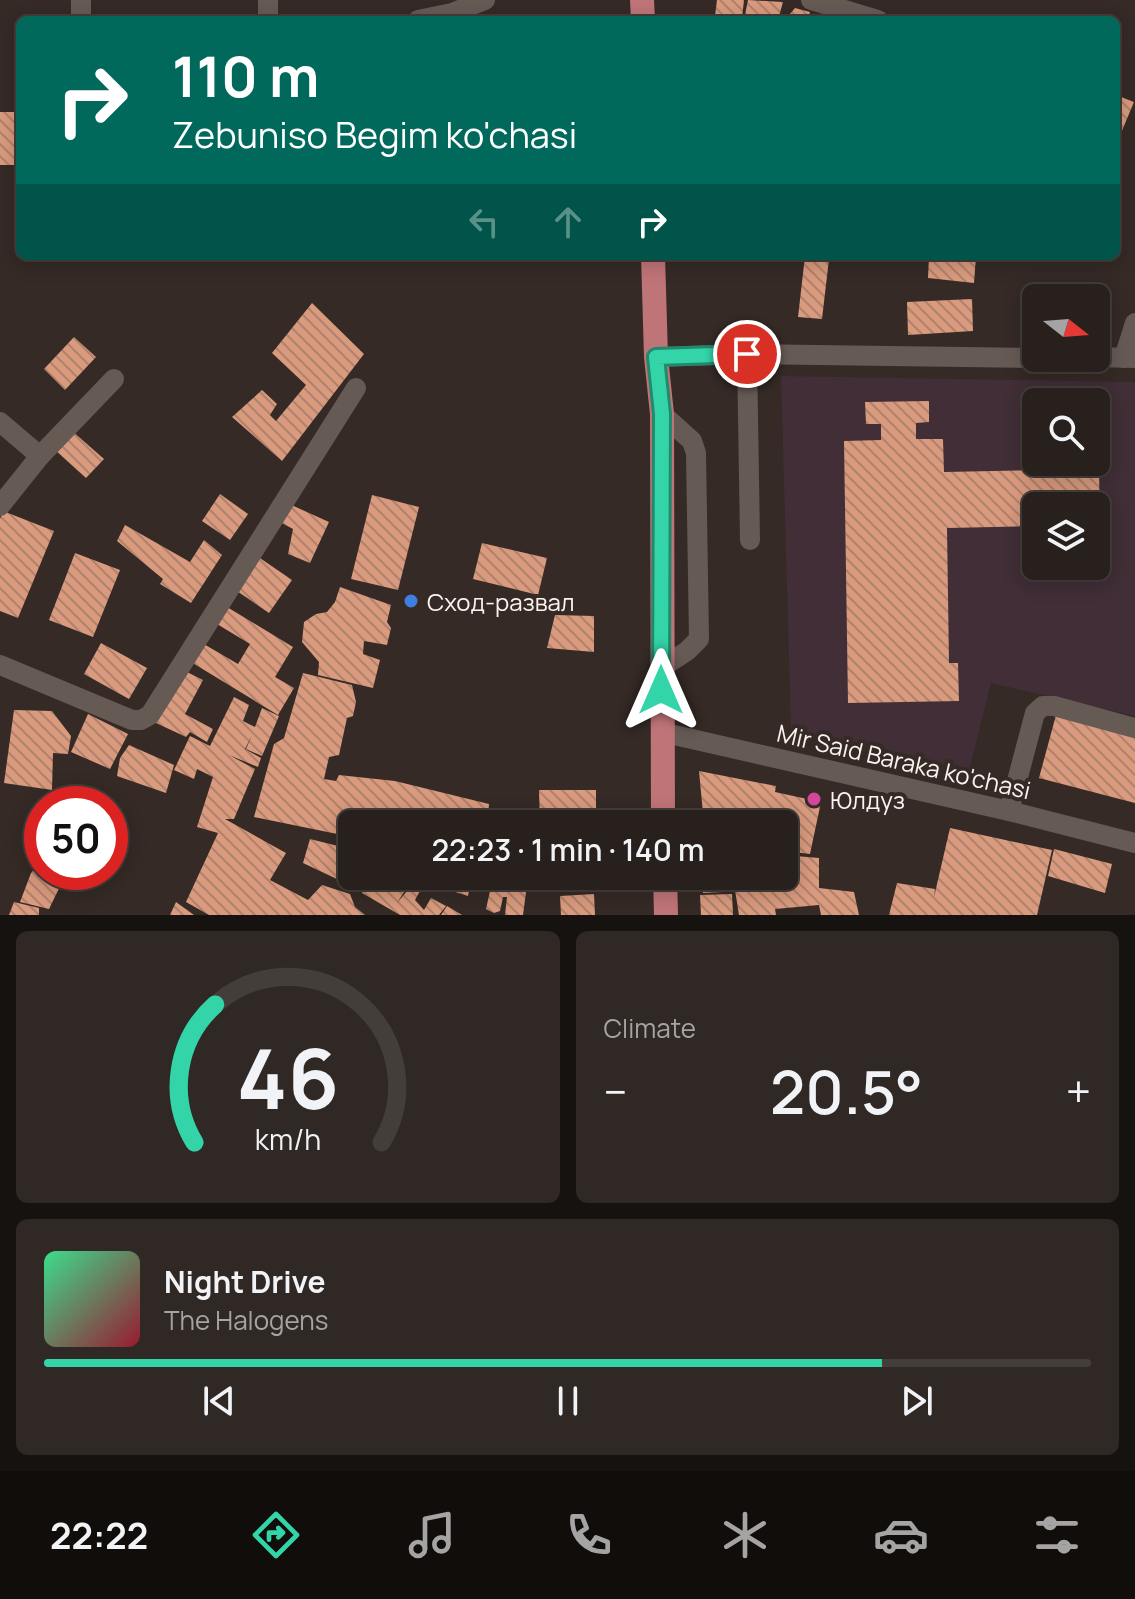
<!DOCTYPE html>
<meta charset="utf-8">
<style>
body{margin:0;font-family:Manrope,sans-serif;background:#302825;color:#f1f3f6;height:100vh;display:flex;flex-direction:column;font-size:30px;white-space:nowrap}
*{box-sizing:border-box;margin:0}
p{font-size:26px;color:#a5a3a3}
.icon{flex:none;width:44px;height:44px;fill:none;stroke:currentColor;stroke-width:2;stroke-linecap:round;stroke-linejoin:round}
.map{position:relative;height:915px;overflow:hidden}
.side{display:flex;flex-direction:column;gap:16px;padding:16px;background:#16120f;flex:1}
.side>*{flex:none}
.top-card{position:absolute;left:16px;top:16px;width:1104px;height:244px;border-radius:12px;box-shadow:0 4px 20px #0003,0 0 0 2px #443e3b;background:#00695c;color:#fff;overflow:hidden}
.needle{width:52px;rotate:107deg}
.controls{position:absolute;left:1022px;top:284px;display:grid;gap:16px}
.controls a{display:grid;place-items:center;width:88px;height:88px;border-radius:12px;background:#28201c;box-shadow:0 4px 20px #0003,0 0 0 2px #443e3b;font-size:40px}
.speed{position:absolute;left:24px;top:786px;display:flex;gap:16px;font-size:40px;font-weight:700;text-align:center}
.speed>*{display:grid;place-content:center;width:104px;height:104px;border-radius:50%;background:#28201c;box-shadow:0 4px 20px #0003,0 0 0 2px #443e3b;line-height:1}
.speed .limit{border:12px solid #d22;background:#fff;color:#111}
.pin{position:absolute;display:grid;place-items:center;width:68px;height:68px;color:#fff;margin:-34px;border:4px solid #fff;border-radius:50%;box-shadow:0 2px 8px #0007}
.me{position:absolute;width:88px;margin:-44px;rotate:0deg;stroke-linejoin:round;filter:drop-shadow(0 0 6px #0008)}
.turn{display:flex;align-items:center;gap:28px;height:168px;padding:0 24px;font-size:36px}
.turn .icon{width:104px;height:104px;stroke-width:2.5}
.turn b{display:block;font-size:56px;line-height:68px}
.lanes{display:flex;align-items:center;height:76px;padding:0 24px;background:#0003;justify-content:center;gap:40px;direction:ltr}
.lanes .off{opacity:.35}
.big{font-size:60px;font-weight:600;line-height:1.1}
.side .widget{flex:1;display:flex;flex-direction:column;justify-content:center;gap:12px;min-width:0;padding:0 28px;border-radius:12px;background:#302825}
.side .dial{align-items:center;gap:0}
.dial svg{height:208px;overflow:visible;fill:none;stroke:#443e3b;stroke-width:7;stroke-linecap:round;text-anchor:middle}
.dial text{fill:#f1f3f6;stroke:none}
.song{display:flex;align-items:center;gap:24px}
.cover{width:96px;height:96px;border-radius:12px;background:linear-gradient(135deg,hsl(150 70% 55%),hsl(350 70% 35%))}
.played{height:8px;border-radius:4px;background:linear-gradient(90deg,#33d4a8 80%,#443e3b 80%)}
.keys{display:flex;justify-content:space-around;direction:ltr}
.heat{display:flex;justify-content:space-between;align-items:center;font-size:44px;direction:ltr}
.side .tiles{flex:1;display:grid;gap:16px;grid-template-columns:1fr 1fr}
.widget:last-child{grid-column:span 2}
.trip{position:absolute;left:338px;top:810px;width:460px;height:80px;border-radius:12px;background:#28201c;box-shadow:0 4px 20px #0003,0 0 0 2px #443e3b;font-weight:600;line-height:80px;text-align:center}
.menu{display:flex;height:128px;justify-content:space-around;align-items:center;background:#100d0b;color:#a5a3a3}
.menu .icon{width:56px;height:56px}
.menu .current{color:#33d4a8}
.menu b{font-size:36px;color:#f1f3f6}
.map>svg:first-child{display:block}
</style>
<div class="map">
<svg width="1135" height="915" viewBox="0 0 1135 915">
<defs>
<pattern id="building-back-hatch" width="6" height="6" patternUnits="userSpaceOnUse" patternTransform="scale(2)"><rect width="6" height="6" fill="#da9a7d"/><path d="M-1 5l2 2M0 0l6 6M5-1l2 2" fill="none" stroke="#af826d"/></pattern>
</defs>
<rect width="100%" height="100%" fill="#352a25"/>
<!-- education -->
<path fill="#412e36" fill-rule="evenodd" d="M781 376 1135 382V716L991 683 969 771 791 729ZM1036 402H1096V462H1036ZM1036 506H1096V566H1036Z"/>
<!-- building -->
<g fill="url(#building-back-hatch)">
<path d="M717 0H744L742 18 721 20 715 16Z"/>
<path d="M748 0 783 2 778 20H760L745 15Z"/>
<path d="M795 8 810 12 808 20H785Z"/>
<path d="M1116 95 1134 102 1116 145Z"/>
<rect x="0" y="112" width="20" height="53"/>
<path d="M805 256 829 259 822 319 798 317Z"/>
<path d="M929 256H976L974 283 928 278Z"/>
<path d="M972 299 973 331 908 335 907 302Z"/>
<path d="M312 303 364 354 282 461 232 417 262 390 277 404 270 415 276 421 306 385 272 353Z"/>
<path d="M74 337 96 357 65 390 44 369Z"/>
<path d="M929 401V422L916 423V439H943L944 472 1099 469 1100 525H1096V506H1036V526L947 528 949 663H958L959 701 848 703 844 441 881 440V424H866L865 402Z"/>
<path d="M71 430 104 459 86 478 54 449Z"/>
<path d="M220 494 248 514 230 540 202 521Z"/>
<path d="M372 495 419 507 398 590 351 579Z"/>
<path d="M287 503 329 522 310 563 288 554 293 529 276 520Z"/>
<path d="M3 511 54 531 18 618 0 611V519Z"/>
<path d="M125 525 190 562 204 540 222 555 191 603 160 584 163 579 117 541Z"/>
<path d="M482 543 547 558 538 595 473 579Z"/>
<path d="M75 553 120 570 93 637 49 620Z"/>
<path d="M257 556 292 580 269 613 234 589Z"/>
<path d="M340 587 391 605 387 622 391 628 387 645 364 641 363 654 380 660 373 688 318 675 319 662 302 642 304 622 316 614 327 612 335 602Z"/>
<path d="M227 607 293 647 275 677 294 688 278 715 191 662 202 643 238 664 250 644 217 624Z"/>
<path d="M555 615 594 616V652L547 648Z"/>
<path d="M101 643 147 668 129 699 84 674Z"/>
<path d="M183 670 203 680 185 714 213 729 207 742 190 732 186 737 156 723Z"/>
<path d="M303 673 352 685 356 702 353 716 347 718 339 755 329 757 324 779 336 781 339 775 395 781 489 804 488 816 480 824H352V837L254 817 274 744 284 738Z"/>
<path d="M234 697 249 705 243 721 255 727 262 708 279 716 262 756 246 749 252 735 245 749 261 758 258 767 229 755 255 769 234 819H225L286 853 270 880 308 900 322 885 350 894 355 907 365 915H209L186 902 218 833 197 827 213 777 197 769 194 779 174 770 190 736 210 746Z"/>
<path d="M14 710 52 711 71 736 68 754 53 753 52 790 4 783Z"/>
<path d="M88 714 128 734 110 769 71 752Z"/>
<path d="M1056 715 1135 735V803L1039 778Z"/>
<path d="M129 745 174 765 166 793 117 776 120 758Z"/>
<path d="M699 771 776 786 775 792 821 802 810 854 784 851V824H704Z"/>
<path d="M539 790H596V824H540Z"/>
<path d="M950 828 1052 850 1037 915H889L897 883 935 889 934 897Z"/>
<path d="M310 839 346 848 339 880 303 863Z"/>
<path d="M1054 849 1112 864 1105 893 1048 876Z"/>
<path d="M784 855 819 858V888L854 892 859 915H821L819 905 775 909 776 915H739L735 890H724L722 876H770L771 889 785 887Z"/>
<path d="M42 861V872H67L49 909 20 902 31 873Z"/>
<path d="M405 876H472L468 896Z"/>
<path d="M703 876H721L722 892 703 893Z"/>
<path d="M369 877 406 889 397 903 412 885 420 891 415 900 424 910 431 898 446 906 439 915H400L362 893Z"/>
<path d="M497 880 527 885 523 915H505L507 897H503L500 911 494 913 486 909 490 891 495 892Z"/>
<path d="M594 894 595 915H561L560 896Z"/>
<path d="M732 894 733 915H701L700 895Z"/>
<path d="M14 902 39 908V915H9Z"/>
<path d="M176 902 194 915H170Z"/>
<path d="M447 906 462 915H441Z"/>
</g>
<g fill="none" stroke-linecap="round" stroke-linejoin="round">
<!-- minor -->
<g stroke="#665a55" stroke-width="20">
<path d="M81 0V20"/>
<path d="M268 0V20"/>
<path d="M811 0 878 20"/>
<path d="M418 20 452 13 485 0"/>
<path d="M747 354 750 540"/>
<path d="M656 357 747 354 1036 358"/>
<path d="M1096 357 1135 358"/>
<path d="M1124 358 1135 323"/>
<path d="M0 422 40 456"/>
<path d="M0 506 40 456 114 379"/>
<path d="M0 665 132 720H141L150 715 356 388"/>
<path d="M661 668 687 651 699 639 696 453 692 441 662 414"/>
<path d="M661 732 1009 811 1135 843"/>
<path d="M1009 811 1035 713 1043 706H1054L1135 728"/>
</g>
<!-- major -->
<g stroke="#bf7478" stroke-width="24">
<path d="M642 0 643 20"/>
<path d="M653 256 656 357 662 414 663 824"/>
<path d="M665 876 666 915"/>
</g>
</g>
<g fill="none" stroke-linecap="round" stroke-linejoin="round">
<!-- route casing -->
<g stroke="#218a6d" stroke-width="20">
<path id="route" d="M661 690 662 414 656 357 747 354"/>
</g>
<!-- route -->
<use href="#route" stroke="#33d4a8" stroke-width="14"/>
</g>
<!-- markers -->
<circle fill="#3f7fe0" stroke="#352a25" stroke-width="3" cx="411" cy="601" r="8"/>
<circle fill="#d1479c" stroke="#352a25" stroke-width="3" cx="814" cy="799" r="8"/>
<g text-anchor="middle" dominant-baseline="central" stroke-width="8" stroke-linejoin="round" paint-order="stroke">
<!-- poi labels -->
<g font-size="24" fill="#faf3ef" stroke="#352a25" text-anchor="start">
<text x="427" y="601">Сход-развал</text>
<text x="830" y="799">Юлдуз</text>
</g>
<!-- street labels -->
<g font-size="24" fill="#faf3ef" stroke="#352a25">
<text transform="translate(904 761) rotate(13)">Mir Said Baraka ko'chasi</text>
</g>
</g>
</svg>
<div class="controls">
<a><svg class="needle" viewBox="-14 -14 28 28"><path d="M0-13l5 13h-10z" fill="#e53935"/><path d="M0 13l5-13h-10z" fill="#a5a3a3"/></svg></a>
<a><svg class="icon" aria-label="search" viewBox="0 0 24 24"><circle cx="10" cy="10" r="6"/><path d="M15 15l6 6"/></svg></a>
<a><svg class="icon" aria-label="layers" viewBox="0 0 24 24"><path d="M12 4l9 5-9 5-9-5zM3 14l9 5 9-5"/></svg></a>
</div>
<div class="speed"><div class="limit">50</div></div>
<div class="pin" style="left:747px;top:354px;background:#d93025"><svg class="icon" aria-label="arrive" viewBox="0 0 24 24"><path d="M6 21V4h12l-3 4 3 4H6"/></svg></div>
<svg class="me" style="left:661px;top:690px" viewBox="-20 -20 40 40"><path d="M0-17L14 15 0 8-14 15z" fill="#33d4a8" stroke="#fff" stroke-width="4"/></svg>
<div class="trip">22:23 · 1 min · 140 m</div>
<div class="top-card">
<div class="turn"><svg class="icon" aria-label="right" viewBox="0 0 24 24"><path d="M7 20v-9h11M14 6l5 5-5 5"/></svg><div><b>110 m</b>Zebuniso Begim ko'chasi</div></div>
<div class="lanes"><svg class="icon off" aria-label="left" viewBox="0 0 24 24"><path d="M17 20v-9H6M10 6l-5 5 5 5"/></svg><svg class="icon off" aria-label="ahead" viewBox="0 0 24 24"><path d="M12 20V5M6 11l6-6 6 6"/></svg><svg class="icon" aria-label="right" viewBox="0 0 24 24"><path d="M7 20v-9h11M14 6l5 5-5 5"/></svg></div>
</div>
</div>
<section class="side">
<div class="tiles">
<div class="widget dial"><svg viewBox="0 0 100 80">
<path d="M14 69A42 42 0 1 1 86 69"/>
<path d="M14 69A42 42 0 0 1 22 16" stroke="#33d4a8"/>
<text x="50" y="56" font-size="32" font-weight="700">46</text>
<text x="50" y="72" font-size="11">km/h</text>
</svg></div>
<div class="widget"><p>Climate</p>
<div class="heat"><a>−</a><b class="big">20.5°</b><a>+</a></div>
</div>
<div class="widget">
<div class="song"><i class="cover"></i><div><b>Night Drive</b><p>The Halogens</p></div></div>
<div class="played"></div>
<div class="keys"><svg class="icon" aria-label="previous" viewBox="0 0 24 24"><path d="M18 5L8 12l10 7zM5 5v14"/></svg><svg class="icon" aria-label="pause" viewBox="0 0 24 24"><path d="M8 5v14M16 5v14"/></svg><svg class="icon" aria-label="next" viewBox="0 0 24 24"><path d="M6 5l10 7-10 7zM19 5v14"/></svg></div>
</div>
</div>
</section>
<nav class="menu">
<b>22:22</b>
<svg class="icon current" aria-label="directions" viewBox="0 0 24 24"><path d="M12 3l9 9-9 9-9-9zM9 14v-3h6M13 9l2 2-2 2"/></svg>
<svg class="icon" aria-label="music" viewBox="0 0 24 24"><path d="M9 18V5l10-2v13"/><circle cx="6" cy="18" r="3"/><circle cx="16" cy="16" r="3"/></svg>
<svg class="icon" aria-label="phone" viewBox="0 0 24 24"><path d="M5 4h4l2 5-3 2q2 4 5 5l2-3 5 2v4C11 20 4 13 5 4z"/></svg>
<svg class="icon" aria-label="climate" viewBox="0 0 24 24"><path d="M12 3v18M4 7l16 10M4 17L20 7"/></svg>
<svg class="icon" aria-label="car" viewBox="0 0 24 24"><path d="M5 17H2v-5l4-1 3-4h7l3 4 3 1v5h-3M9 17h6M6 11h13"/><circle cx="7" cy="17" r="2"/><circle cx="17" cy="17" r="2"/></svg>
<svg class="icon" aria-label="filters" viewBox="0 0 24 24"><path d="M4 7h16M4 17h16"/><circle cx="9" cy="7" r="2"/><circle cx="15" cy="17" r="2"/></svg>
</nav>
